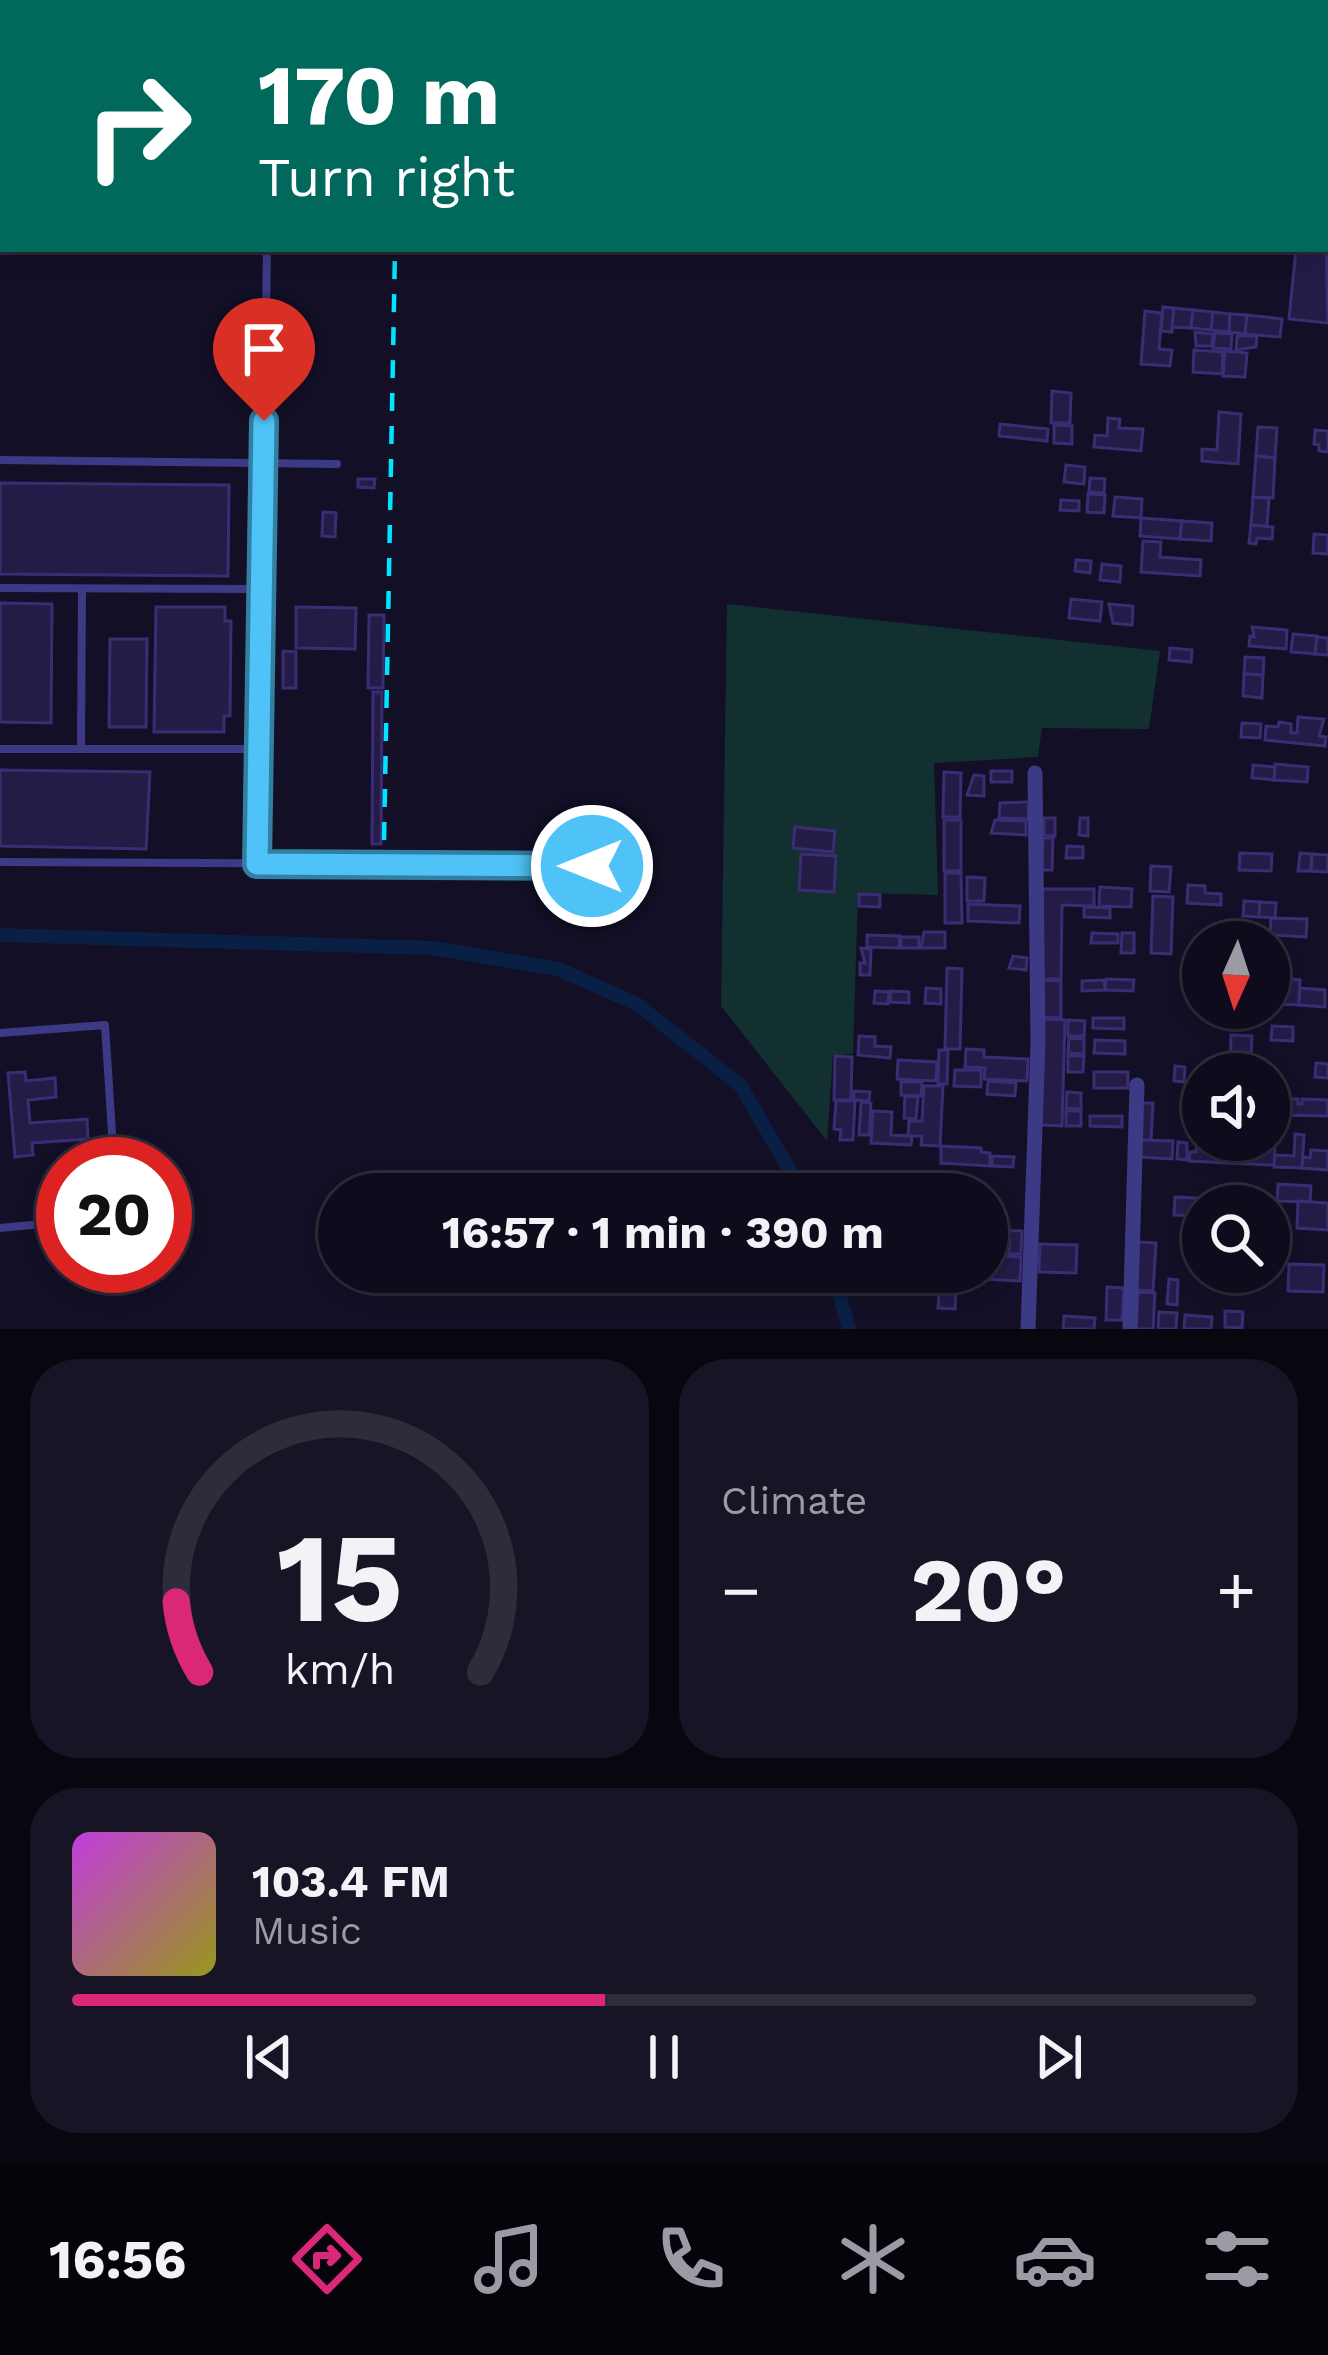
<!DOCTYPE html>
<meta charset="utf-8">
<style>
body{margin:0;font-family:"Work Sans",sans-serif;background:#171425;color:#f1f3f6;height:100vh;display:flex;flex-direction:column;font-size:45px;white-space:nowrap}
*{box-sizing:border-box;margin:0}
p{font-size:39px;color:#9b9ba3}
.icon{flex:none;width:66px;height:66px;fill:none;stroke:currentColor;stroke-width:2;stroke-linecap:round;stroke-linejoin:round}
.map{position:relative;height:1329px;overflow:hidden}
.panel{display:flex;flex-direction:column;gap:30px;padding:30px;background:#08060f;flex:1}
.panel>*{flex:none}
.top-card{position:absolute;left:0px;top:0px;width:1329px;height:252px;box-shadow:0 6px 18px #0003,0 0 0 3px #2e2b3b;background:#00695c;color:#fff;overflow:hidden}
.needle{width:78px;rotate:183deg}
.buttons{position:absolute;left:1182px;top:921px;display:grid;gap:24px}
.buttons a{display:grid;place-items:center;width:108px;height:108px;border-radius:50%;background:#0e0b1c;box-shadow:0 6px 18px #0003,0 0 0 3px #2e2b3b;font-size:60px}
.speed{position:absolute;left:36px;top:1137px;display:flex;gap:24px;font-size:60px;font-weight:700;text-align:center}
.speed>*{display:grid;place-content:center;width:156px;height:156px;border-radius:50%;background:#0e0b1c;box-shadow:0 6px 18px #0003,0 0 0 3px #2e2b3b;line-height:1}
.speed .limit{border:18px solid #d22;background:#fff;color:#111}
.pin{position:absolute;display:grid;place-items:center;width:102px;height:102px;color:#fff;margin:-123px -51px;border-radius:50% 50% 50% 0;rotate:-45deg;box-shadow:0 0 12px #0007}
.pin .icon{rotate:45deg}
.me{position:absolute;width:132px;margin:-66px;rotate:270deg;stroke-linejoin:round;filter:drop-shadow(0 0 9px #0008)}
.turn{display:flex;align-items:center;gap:42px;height:252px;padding:0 60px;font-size:54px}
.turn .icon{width:156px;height:156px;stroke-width:2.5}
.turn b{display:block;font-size:84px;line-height:102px}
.big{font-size:90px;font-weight:700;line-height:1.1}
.panel .widget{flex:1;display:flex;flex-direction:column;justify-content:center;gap:18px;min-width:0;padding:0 42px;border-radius:48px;background:#171425}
.panel .dial{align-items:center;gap:0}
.dial svg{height:312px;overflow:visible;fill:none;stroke:#2e2b3b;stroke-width:7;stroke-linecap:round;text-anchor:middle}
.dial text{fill:#f1f3f6;stroke:none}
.song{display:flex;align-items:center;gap:36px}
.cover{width:144px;height:144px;border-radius:18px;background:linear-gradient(135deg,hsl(290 70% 55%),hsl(60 70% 35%))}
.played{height:12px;border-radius:6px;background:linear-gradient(90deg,#db2777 45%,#2e2b3b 45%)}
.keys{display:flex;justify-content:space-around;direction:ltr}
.heat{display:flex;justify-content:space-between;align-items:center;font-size:66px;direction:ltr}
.panel .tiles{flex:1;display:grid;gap:30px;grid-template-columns:1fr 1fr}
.widget:last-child{grid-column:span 2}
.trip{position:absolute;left:318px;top:1173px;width:690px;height:120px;border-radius:60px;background:#0e0b1c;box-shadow:0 6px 18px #0003,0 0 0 3px #2e2b3b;font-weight:700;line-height:120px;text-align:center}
.dock{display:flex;height:192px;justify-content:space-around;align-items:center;background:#06040b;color:#9b9ba3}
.dock .icon{width:84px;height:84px}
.dock .current{color:#db2777}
.dock b{font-size:54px;color:#f1f3f6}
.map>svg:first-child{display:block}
</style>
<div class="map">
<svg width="1328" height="1329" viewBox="0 0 1328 1329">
<rect width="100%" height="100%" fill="#130f26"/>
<!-- green -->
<path fill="#12302f" d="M727 604 1160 651 1149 729 1042 728 1038 757 934 763 938 895 858 893 853 1054 833 1055 827 1141 721 1006Z"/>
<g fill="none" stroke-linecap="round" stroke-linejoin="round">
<!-- canal -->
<g stroke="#0a1f44" stroke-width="14">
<path d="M0 935 433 948 558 969 637 1004 740 1085 804 1194"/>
<path d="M833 1272 849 1329"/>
</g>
</g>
<!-- building -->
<g fill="#241b47" stroke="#3b2d73" stroke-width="3">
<path d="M1303 0H1328V146L1326 3H1302Z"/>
<path d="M1326 237 1328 323 1289 319 1296 249H1326Z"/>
<path d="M1163 307 1174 308 1172 332 1161 331Z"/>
<path d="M1174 308 1193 310 1191 328 1172 327Z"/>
<path d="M1193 310 1213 312 1211 330 1191 328Z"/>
<path d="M1145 311 1162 313 1159 349 1172 350 1170 366 1141 364Z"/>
<path d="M1213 312 1230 314 1229 332 1211 330Z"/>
<path d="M1230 314 1247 315 1245 334 1229 332Z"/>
<path d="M1247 315 1282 319 1280 337 1245 334Z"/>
<path d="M1195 332 1213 334 1212 346H1196Z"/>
<path d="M1215 333 1232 334 1231 349 1213 348Z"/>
<path d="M1237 336H1257L1256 347 1236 350Z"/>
<path d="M1194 350 1223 352 1222 374 1193 372Z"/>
<path d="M1225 351 1247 353 1245 377 1223 376Z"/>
<path d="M1052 391 1071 393 1070 423H1051Z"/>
<path d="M1219 412 1241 414 1238 464 1202 461V449L1217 450Z"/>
<path d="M1108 418 1120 419 1119 428 1143 429 1141 451 1094 447 1095 435 1107 436Z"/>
<path d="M1000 424 1048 429 1047 441 999 436Z"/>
<path d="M1054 425 1072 426V444L1054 443Z"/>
<path d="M1258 427 1277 428 1275 458 1256 456Z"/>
<path d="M1315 430 1328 431V452L1319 451V445L1314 444Z"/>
<path d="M1256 456 1275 458 1273 498 1253 497Z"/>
<path d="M1066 465 1085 467 1084 484 1064 482Z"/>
<path d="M1090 478 1105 479 1104 493 1089 492Z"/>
<path d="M358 479H375L374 488 358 487Z"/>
<path d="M0 483 229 485 228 576 0 574Z"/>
<path d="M1088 494 1105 495 1104 513 1087 512Z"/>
<path d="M1115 497 1142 499 1141 518 1113 516Z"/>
<path d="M1253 497 1269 498 1267 526 1251 525Z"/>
<path d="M1061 500 1079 501V511L1060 510Z"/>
<path d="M323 512 336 513 335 537 322 536Z"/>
<path d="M1141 518 1182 521 1180 539 1140 536Z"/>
<path d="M1182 521 1212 523 1211 541 1180 539Z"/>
<path d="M1251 525 1273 527 1272 539 1257 538 1256 544 1249 543Z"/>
<path d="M1314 534 1328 535V554L1313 553Z"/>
<path d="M1143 541 1161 542 1160 557 1201 560 1200 576 1141 572Z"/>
<path d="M1076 560 1091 561 1090 573 1075 571Z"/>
<path d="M1102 564 1121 566 1120 582 1100 580Z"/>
<path d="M1071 599 1102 602 1100 621 1069 618Z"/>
<path d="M0 603 52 604 51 723 0 722Z"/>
<path d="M1109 604 1133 606 1132 625 1113 623Z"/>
<path d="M156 607H225V621H231L230 716H224V732H154Z"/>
<path d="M296 607 356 608 355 649 296 648Z"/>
<path d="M369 615H384L383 688H368Z"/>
<path d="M1252 627 1287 630 1286 649 1249 646 1250 636 1254 637Z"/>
<path d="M1293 634 1317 636 1315 654 1291 652Z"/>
<path d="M1317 637 1328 638V655L1315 654Z"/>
<path d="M110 639H147L146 727H109Z"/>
<path d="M1170 648 1192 650 1191 662 1169 660Z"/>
<path d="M283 651 296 652V688H283Z"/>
<path d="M1245 657 1264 658 1263 675 1244 674Z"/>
<path d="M1244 674 1263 675 1262 698 1243 696Z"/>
<path d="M373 692H382L381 844H372Z"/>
<path d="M1298 717 1324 719 1319 736 1326 737 1325 746 1265 740 1266 726 1278 727 1279 722 1291 724V733H1297Z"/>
<path d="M1242 723 1261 724 1260 738 1241 737Z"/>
<path d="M1275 764 1308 767 1307 782 1274 780Z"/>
<path d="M1253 765 1275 767 1274 780 1252 778Z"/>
<path d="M0 770 150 772 146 849 0 846Z"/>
<rect x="991" y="771" width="21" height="11"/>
<path d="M944 772 961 773 960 817H943Z"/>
<path d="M974 775 984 776V796L967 795Z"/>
<path d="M1026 802H1029L1028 819 999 818 1000 803Z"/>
<path d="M1044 818H1055V836L1044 835Z"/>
<path d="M1080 818H1088V836L1079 835Z"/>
<rect x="944" y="820" width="17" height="51"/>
<path d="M995 820 1026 821V835L991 833Z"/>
<path d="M795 827 835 831 833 852 793 848Z"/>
<path d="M1043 838H1053L1052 870H1042Z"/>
<path d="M1067 846 1083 847V858H1066Z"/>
<path d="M1240 853 1272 854 1271 871 1239 870Z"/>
<path d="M1300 853 1312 854 1311 871H1298Z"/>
<path d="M801 854 836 856 834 892 799 890Z"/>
<path d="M1312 854 1328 855V872L1311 871Z"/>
<path d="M1151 866 1171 867 1169 892 1150 891Z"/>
<path d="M945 873H961L962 923H945Z"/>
<path d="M967 877 985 878 984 901H967Z"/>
<path d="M1188 885 1205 886V893L1221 894V905L1187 903Z"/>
<path d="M1100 887 1132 889 1131 907 1099 906Z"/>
<path d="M1042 889H1094V906L1062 905 1061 979H1041Z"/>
<path d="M859 894 880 895V907L859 906Z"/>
<path d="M1153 896 1173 897 1171 954 1151 953Z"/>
<path d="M1244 901 1260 902 1259 917 1243 916Z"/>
<path d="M1260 902 1276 903 1275 918 1259 917Z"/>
<path d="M968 904 1020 906 1019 923 968 921Z"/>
<path d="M1084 907 1110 908V918L1084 917Z"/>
<path d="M1271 918 1307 919 1306 937 1270 935Z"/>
<path d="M924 932H945V948H921Z"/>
<path d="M1236 932 1255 933V942H1235Z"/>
<path d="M1092 933 1118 934V943H1091Z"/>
<path d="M1122 933H1134V953H1121Z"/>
<path d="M867 935 900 936 899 948 867 947Z"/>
<rect x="901" y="937" width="18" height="11"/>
<path d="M861 948 871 949 870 975H860V963H865Z"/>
<path d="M1013 956 1027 958 1026 970 1009 968Z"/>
<path d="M947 968 962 969 960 1049H945Z"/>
<path d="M1276 978 1300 980 1299 1005 1275 1004Z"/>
<path d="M1106 979 1134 980 1133 991 1105 990Z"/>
<path d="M1041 980 1061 981V1018L1040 1017Z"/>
<path d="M1104 980 1105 990 1082 991V981Z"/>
<path d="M926 988 941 989V1004L925 1003Z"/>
<path d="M1300 988 1325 990V1007L1299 1005Z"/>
<path d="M875 991 889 992 888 1004 874 1003Z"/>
<path d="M891 991 909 992V1003L890 1002Z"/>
<path d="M1093 1018H1124V1029L1093 1028Z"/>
<path d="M1044 1019 1065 1020 1062 1126 1041 1125Z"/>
<path d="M1068 1020 1085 1021 1084 1036H1068Z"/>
<path d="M1272 1026 1293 1027V1041L1271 1040Z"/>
<path d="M1231 1035 1252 1036 1250 1074H1230Z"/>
<path d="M859 1036 875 1037V1046L891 1047 890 1058 858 1055Z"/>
<path d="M1069 1038 1084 1039V1054L1068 1053Z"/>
<path d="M1095 1040 1125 1041V1054L1094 1053Z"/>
<path d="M966 1049 984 1050V1057L1028 1059 1027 1081 984 1079 985 1068 965 1067Z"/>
<path d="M939 1050H948L947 1084H938Z"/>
<path d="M835 1056 852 1057 851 1100H834Z"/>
<path d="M1068 1056H1084L1083 1072H1068Z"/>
<path d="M898 1060 937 1062 936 1081 897 1079Z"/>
<path d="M1316 1063 1328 1064V1078L1315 1077Z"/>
<path d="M1175 1066 1185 1067 1184 1082 1174 1081Z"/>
<path d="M955 1070H981V1087L954 1086Z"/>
<path d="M25 1072 26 1081 55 1078 56 1097 28 1100 30 1123 87 1119 88 1139 32 1143 33 1155 15 1157 8 1073Z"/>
<rect x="1094" y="1072" width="34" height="16"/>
<path d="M988 1081 1016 1083 1015 1096 987 1094Z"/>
<path d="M901 1082H922L921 1096 901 1095Z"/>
<path d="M924 1086H943L940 1146 921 1145 922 1136H908L909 1121H922Z"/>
<path d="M854 1091 870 1092 869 1101 854 1100Z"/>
<path d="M1067 1092 1081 1093V1109L1066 1108Z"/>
<path d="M905 1096 918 1097 916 1119 904 1118Z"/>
<path d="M1283 1099H1298V1104H1302V1099L1328 1100V1116L1279 1115Z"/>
<path d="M836 1101H855L853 1140H840L841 1130 834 1129Z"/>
<path d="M861 1102 871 1103 869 1135H859Z"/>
<path d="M1141 1103H1153L1151 1140H1139Z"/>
<path d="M873 1111 892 1112 891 1135 912 1136 911 1145 871 1143Z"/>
<rect x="1066" y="1111" width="15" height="15"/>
<path d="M1090 1116H1122V1127L1090 1126Z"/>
<path d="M1295 1134 1304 1135 1302 1168 1274 1167 1275 1155 1294 1156Z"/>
<path d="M1139 1140 1173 1141 1172 1159 1138 1157Z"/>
<path d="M1178 1142 1187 1143V1160L1177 1159Z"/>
<path d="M1197 1142 1228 1144 1227 1163 1189 1161 1190 1152H1196Z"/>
<path d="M1228 1144 1275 1147 1274 1165 1227 1163Z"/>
<path d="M941 1146 981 1148V1152L990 1153V1166L941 1163Z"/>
<path d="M1311 1150 1328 1151V1170L1302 1168 1303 1157 1310 1158Z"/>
<path d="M992 1156 1014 1157 1013 1167 992 1166Z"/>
<path d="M1278 1184 1311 1186 1310 1202 1277 1201Z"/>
<path d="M940 1185 956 1186V1194H940Z"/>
<path d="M1175 1197 1216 1199V1206H1203V1216L1174 1215Z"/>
<path d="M1298 1201 1328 1203V1230L1297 1228Z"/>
<path d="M987 1230 1022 1231 1021 1254H1009L1010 1240 987 1239Z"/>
<path d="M1269 1234 1287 1235 1285 1265 1269 1264Z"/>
<path d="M987 1240 1002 1241V1254L987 1253Z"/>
<path d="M1139 1242 1156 1243 1153 1291 1136 1290Z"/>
<path d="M1040 1244 1077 1245 1076 1273 1039 1272Z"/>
<path d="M987 1255 1021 1257 1020 1281 984 1279Z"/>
<path d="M1289 1264 1324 1265 1323 1292 1288 1291Z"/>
<path d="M940 1272H957L955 1309 938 1308Z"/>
<path d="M1169 1279 1178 1280 1177 1305 1167 1304Z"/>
<path d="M1107 1287 1124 1288 1122 1320H1106Z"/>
<path d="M1138 1292 1155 1293 1153 1329H1136Z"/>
<path d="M1225 1311 1243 1312 1242 1328 1225 1327Z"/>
<path d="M1159 1312 1177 1313 1176 1329H1158Z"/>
<path d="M1185 1315 1212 1317 1211 1329H1184Z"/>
<path d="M1064 1316 1095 1318 1094 1329H1063Z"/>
</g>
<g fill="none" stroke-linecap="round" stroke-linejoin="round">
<!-- lane -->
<g stroke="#3d3a85" stroke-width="8">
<path d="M270 3V0"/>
<path d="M0 30H3"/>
<path d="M0 460 337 464"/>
<path d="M0 588 262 589"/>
<path d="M0 749H259"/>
<path d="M81 749 82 589"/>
<path d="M0 862 593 865"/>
<path d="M257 864 267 249"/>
<path d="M0 1033 105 1025 114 1164"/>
<path d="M0 1228 63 1222"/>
</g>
<!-- street -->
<g stroke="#3d3a85" stroke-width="15">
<path d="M1028 1329 1038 1043 1035 773"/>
<path d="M1130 1329 1137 1085"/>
</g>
<!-- rail -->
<g stroke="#00e5ff" stroke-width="4.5" stroke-dasharray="18 15" stroke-linecap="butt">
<path d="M399 3V0"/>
<path d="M384 840 395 249"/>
</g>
</g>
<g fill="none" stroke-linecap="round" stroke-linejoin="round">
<!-- route casing -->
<g stroke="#337fa1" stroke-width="30">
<path id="route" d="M264 421 257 864 592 866"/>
</g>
<!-- route -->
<use href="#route" stroke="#4fc3f7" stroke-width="21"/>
</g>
</svg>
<div class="buttons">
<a><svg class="needle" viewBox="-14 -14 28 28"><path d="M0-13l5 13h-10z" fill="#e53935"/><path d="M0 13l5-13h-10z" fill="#9b9ba3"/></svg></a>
<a><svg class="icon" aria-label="sound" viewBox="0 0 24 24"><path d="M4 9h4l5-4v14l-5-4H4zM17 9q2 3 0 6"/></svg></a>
<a><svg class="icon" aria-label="search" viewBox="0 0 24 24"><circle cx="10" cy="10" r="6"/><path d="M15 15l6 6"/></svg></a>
</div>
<div class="speed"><div class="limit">20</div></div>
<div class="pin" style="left:264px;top:421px;background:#d93025"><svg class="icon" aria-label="arrive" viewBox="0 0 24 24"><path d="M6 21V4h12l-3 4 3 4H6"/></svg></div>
<svg class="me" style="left:592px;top:866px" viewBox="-20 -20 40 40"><circle r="17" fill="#4fc3f7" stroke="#fff" stroke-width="3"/><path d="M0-11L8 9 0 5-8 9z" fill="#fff"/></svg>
<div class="trip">16:57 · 1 min · 390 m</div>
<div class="top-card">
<div class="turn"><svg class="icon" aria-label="right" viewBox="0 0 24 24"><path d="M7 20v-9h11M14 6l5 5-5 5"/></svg><div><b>170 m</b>Turn right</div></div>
</div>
</div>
<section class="panel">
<div class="tiles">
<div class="widget dial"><svg viewBox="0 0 100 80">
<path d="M14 69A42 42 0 1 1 86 69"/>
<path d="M14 69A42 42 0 0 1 8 51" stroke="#db2777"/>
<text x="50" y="56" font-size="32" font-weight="700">15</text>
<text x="50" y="72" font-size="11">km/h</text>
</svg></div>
<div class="widget"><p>Climate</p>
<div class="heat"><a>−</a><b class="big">20°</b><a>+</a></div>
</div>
<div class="widget">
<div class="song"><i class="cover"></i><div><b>103.4 FM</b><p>Music</p></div></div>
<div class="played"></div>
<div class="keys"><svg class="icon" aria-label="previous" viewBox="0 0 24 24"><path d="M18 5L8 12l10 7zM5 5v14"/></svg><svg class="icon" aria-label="pause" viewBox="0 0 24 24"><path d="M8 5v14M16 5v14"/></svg><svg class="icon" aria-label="next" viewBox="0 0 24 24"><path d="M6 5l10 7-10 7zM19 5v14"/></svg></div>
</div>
</div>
</section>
<nav class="dock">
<b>16:56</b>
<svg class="icon current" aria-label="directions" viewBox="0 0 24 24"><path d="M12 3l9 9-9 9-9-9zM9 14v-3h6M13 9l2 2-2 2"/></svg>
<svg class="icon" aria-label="music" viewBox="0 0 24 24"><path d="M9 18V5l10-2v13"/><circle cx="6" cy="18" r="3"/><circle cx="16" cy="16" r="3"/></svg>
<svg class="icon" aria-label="phone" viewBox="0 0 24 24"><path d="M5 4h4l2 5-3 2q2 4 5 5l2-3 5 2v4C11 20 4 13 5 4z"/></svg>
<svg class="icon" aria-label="climate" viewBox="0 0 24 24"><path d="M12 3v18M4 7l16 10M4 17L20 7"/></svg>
<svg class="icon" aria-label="car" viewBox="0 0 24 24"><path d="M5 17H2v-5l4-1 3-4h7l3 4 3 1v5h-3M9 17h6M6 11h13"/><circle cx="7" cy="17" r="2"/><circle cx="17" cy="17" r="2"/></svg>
<svg class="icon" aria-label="filters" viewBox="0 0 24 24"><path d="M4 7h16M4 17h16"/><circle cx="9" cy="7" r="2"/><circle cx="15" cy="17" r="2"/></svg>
</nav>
